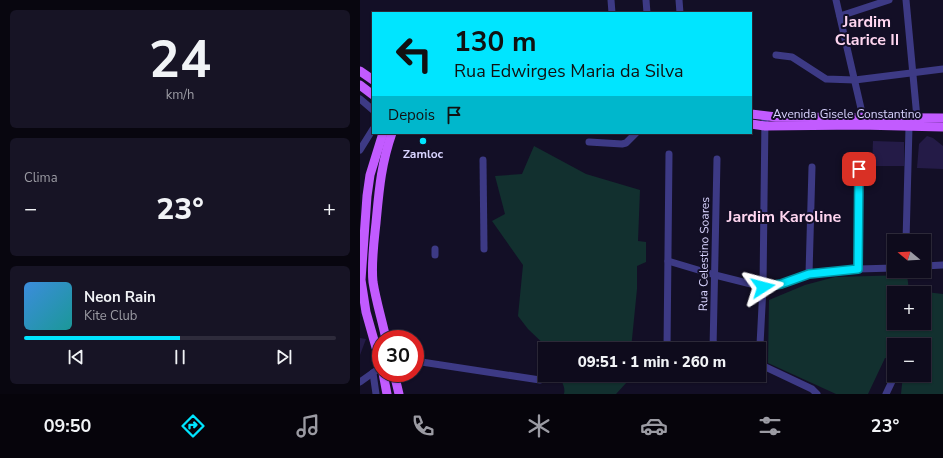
<!DOCTYPE html>
<html lang="pt">
<meta charset="utf-8">
<style>
body{margin:0;font-family:"Nunito Sans",sans-serif;background:#171425;color:#f1f3f6;height:100vh;display:flex;flex-direction:column;font-size:15px;white-space:nowrap}
*{box-sizing:border-box;margin:0}
p{font-size:13px;color:#9b9ba3}
.icon{flex:none;width:22px;height:22px;fill:none;stroke:currentColor;stroke-width:2;stroke-linecap:round;stroke-linejoin:round}
.map{position:relative;flex:1;overflow:hidden}
.sheet{display:flex;flex-direction:column;gap:10px;padding:10px;background:#08060f;width:360px}
.sheet>*{flex:none}
.banner{position:absolute;left:12px;top:12px;width:380px;height:122px;border-radius:0px;box-shadow:0 1px 3px #0004,0 0 0 1px #2e2b3b;background:#00e5ff;color:#111;overflow:hidden}
.needle{width:26px;rotate:288deg}
.tools{position:absolute;left:527px;top:234px;display:grid;gap:8px}
.tools a{display:grid;place-items:center;width:44px;height:44px;border-radius:0px;background:#0e0b1c;box-shadow:0 1px 3px #0004,0 0 0 1px #2e2b3b;font-size:20px}
.speed{position:absolute;left:12px;top:330px;display:flex;gap:8px;font-size:20px;font-weight:700;text-align:center}
.speed>*{display:grid;place-content:center;width:52px;height:52px;border-radius:50%;background:#0e0b1c;box-shadow:0 1px 3px #0004,0 0 0 1px #2e2b3b;line-height:1}
.speed .limit{border:6px solid #d22;background:#fff;color:#111}
.pin{position:absolute;display:grid;place-items:center;width:34px;height:34px;color:#fff;margin:-17px;border-radius:8px;box-shadow:0 2px 6px #0006}
.me{position:absolute;width:44px;margin:-22px;rotate:81deg;stroke-linejoin:round;filter:drop-shadow(0 0 3px #0008)}
.turn{display:flex;align-items:center;gap:14px;height:84px;padding:0 16px;font-size:18px}
.turn .icon{width:52px;height:52px;stroke-width:2.5}
.turn b{display:block;font-size:28px;line-height:34px}
.then{display:flex;align-items:center;height:38px;padding:0 16px;background:#0003;gap:8px;font-size:15px}
.big{font-size:30px;font-weight:800;line-height:1.1}
.sheet .tile{flex:1;display:flex;flex-direction:column;justify-content:center;gap:6px;min-width:0;padding:0 14px;border-radius:6px;background:#171425}
.sheet .dial{align-items:center;gap:0}
.dial b{font-size:52px;line-height:1}
.song{display:flex;align-items:center;gap:12px}
.cover{width:48px;height:48px;border-radius:6px;background:linear-gradient(135deg,hsl(210 70% 55%),hsl(180 70% 35%))}
.played{height:4px;border-radius:2px;background:linear-gradient(90deg,#00e5ff 50%,#2e2b3b 50%)}
.keys{display:flex;justify-content:space-around;direction:ltr}
.heat{display:flex;justify-content:space-between;align-items:center;font-size:22px;direction:ltr}
.trip{position:absolute;left:178px;top:342px;width:228px;height:40px;border-radius:0px;background:#0e0b1c;box-shadow:0 1px 3px #0004,0 0 0 1px #2e2b3b;font-weight:800;line-height:40px;text-align:center}
.menu{display:flex;height:64px;justify-content:space-around;align-items:center;background:#06040b;color:#9b9ba3}
.menu .icon{width:28px;height:28px}
.menu .selected{color:#00e5ff}
.menu b{font-size:18px;color:#f1f3f6}
main{display:flex;flex:1;min-height:0}
.map>svg:first-child{display:block}
</style>
<main>
<section class="sheet">
<div class="tile dial"><b>24</b><p>km/h</p></div>
<div class="tile"><p>Clima</p>
<div class="heat"><a>−</a><b class="big">23°</b><a>+</a></div>
</div>
<div class="tile">
<div class="song"><i class="cover"></i><div><b>Neon Rain</b><p>Kite Club</p></div></div>
<div class="played"></div>
<div class="keys"><svg class="icon" aria-label="previous" viewBox="0 0 24 24"><path d="M18 5L8 12l10 7zM5 5v14"/></svg><svg class="icon" aria-label="pause" viewBox="0 0 24 24"><path d="M8 5v14M16 5v14"/></svg><svg class="icon" aria-label="next" viewBox="0 0 24 24"><path d="M6 5l10 7-10 7zM19 5v14"/></svg></div>
</div>
</section>
<div class="map">
<svg width="583" height="394" viewBox="0 0 583 394">
<rect width="100%" height="100%" fill="#130f26"/>
<!-- green -->
<g fill="#12302f" fill-rule="evenodd">
<path d="M174 146 226 174 280 190 278 241 286 242V262L277 266V289L271 349H189L168 329 158 316 163 265 132 221 145 214 135 176 162 174Z"/>
<path d="M547 275 549 290 583 294V394H541L543 375H564V345H534V359L525 358 508 394H476L408 363 409 300 445 285 475 277ZM534 293H564V323H534Z"/>
<path d="M199 375H268L267 382 256 394H204C206 387 201 381 199 375Z"/>
</g>
<!-- building -->
<g fill="#241b47">
<path d="M567 136 573 138 583 146V169L557 168 559 144Z"/>
<path d="M513 141 544 142V166H512Z"/>
<path d="M0 338 6 339 0 355Z"/>
</g>
<g fill="none" stroke-linecap="round" stroke-linejoin="round">
<!-- minor -->
<g stroke="#3d3a85" stroke-width="7">
<path d="M251 0 252 13"/>
<path d="M286 0 287 13"/>
<path d="M319 0 320 13"/>
<path d="M476 0 503 117"/>
<path d="M546 0 557 118"/>
<path d="M480 16 529 0"/>
<path d="M416 55 432 57 466 79 495 80 583 69"/>
<path d="M0 99 13 110"/>
<path d="M229 142 262 144 266 143 276 133"/>
<path d="M0 150 13 129"/>
<path d="M123 160 124 249"/>
<path d="M546 241 549 127"/>
<path d="M75 255V249"/>
<path d="M308 261 355 275 403 287 421 284 449 274 498 269 534 268"/>
<path d="M564 266 583 265"/>
<path d="M498 269 499 169"/>
<path d="M449 274 452 167"/>
<path d="M353 343 367 349"/>
<path d="M307 349 309 154"/>
<path d="M353 349 357 159"/>
<path d="M55 361 180 380"/>
<path d="M399 364 403 287 405 116"/>
<path d="M399 364 452 389 457 394"/>
<path d="M13 373 16 394"/>
<path d="M0 382 21 367"/>
<path d="M526 394 535 375"/>
</g>
<!-- major -->
<g stroke="#c25bff" stroke-width="9">
<path d="M0 71 13 80"/>
<path d="M0 85 13 95"/>
<path d="M391 114 416 117 583 118"/>
<path d="M391 124 405 126 500 125 583 127"/>
<path d="M26 339C22 320 16 301 13 282 11 263 14 242 16 223 19 191 21 164 32 133"/>
<path d="M21 365 6 312 1 280 7 196 10 175 23 133"/>
<path d="M23 373 27 394"/>
<path d="M34 373 39 394"/>
</g>
</g>
<g fill="none" stroke-linecap="round" stroke-linejoin="round">
<!-- route casing -->
<g stroke="#0095a6" stroke-width="10">
<path id="route" d="M403 287 421 284 449 274 498 269 499 169"/>
</g>
<!-- route -->
<use href="#route" stroke="#00e5ff" stroke-width="7"/>
</g>
<!-- markers -->
<circle fill="#00e5ff" stroke="#130f26" stroke-width="1.5" cx="63" cy="141" r="4"/>
<g text-anchor="middle" dominant-baseline="central" stroke-width="4" stroke-linejoin="round" paint-order="stroke">
<!-- street labels -->
<g font-size="12" fill="#d9d4ff" stroke="#130f26">
<text x="487" y="114">Avenida Gisele Constantino</text>
<text transform="translate(344 254) rotate(-89)">Rua Celestino Soares</text>
</g>
<!-- poi labels -->
<g font-size="12" font-weight="bold" fill="#d9d4ff" stroke="#130f26">
<text x="63" y="154">Zamloc</text>
</g>
<!-- district labels -->
<g font-size="16" font-weight="bold" fill="#ffd6f0" stroke="#130f26">
<text x="507" y="22">Jardim<tspan x="507" dy="18">Clarice II</tspan></text>
<text x="424" y="217">Jardim Karoline</text>
</g>
</g>
</svg>
<div class="tools">
<a><svg class="needle" viewBox="-14 -14 28 28"><path d="M0-13l5 13h-10z" fill="#e53935"/><path d="M0 13l5-13h-10z" fill="#9b9ba3"/></svg></a>
<a>+</a>
<a>−</a>
</div>
<div class="speed"><div class="limit">30</div></div>
<div class="pin" style="left:499px;top:169px;background:#d93025"><svg class="icon" aria-label="arrive" viewBox="0 0 24 24"><path d="M6 21V4h12l-3 4 3 4H6"/></svg></div>
<svg class="me" style="left:403px;top:287px" viewBox="-20 -20 40 40"><path d="M0-17L14 15 0 8-14 15z" fill="#00e5ff" stroke="#fff" stroke-width="4"/></svg>
<div class="trip">09:51 · 1 min · 260 m</div>
<div class="banner">
<div class="turn"><svg class="icon" aria-label="left" viewBox="0 0 24 24"><path d="M17 20v-9H6M10 6l-5 5 5 5"/></svg><div><b>130 m</b>Rua Edwirges Maria da Silva</div></div>
<div class="then">Depois<svg class="icon" aria-label="arrive" viewBox="0 0 24 24"><path d="M6 21V4h12l-3 4 3 4H6"/></svg></div>
</div>
</div>
</main>
<nav class="menu">
<b>09:50</b>
<svg class="icon selected" aria-label="directions" viewBox="0 0 24 24"><path d="M12 3l9 9-9 9-9-9zM9 14v-3h6M13 9l2 2-2 2"/></svg>
<svg class="icon" aria-label="music" viewBox="0 0 24 24"><path d="M9 18V5l10-2v13"/><circle cx="6" cy="18" r="3"/><circle cx="16" cy="16" r="3"/></svg>
<svg class="icon" aria-label="phone" viewBox="0 0 24 24"><path d="M5 4h4l2 5-3 2q2 4 5 5l2-3 5 2v4C11 20 4 13 5 4z"/></svg>
<svg class="icon" aria-label="climate" viewBox="0 0 24 24"><path d="M12 3v18M4 7l16 10M4 17L20 7"/></svg>
<svg class="icon" aria-label="car" viewBox="0 0 24 24"><path d="M5 17H2v-5l4-1 3-4h7l3 4 3 1v5h-3M9 17h6M6 11h13"/><circle cx="7" cy="17" r="2"/><circle cx="17" cy="17" r="2"/></svg>
<svg class="icon" aria-label="filters" viewBox="0 0 24 24"><path d="M4 7h16M4 17h16"/><circle cx="9" cy="7" r="2"/><circle cx="15" cy="17" r="2"/></svg>
<b>23°</b>
</nav>
